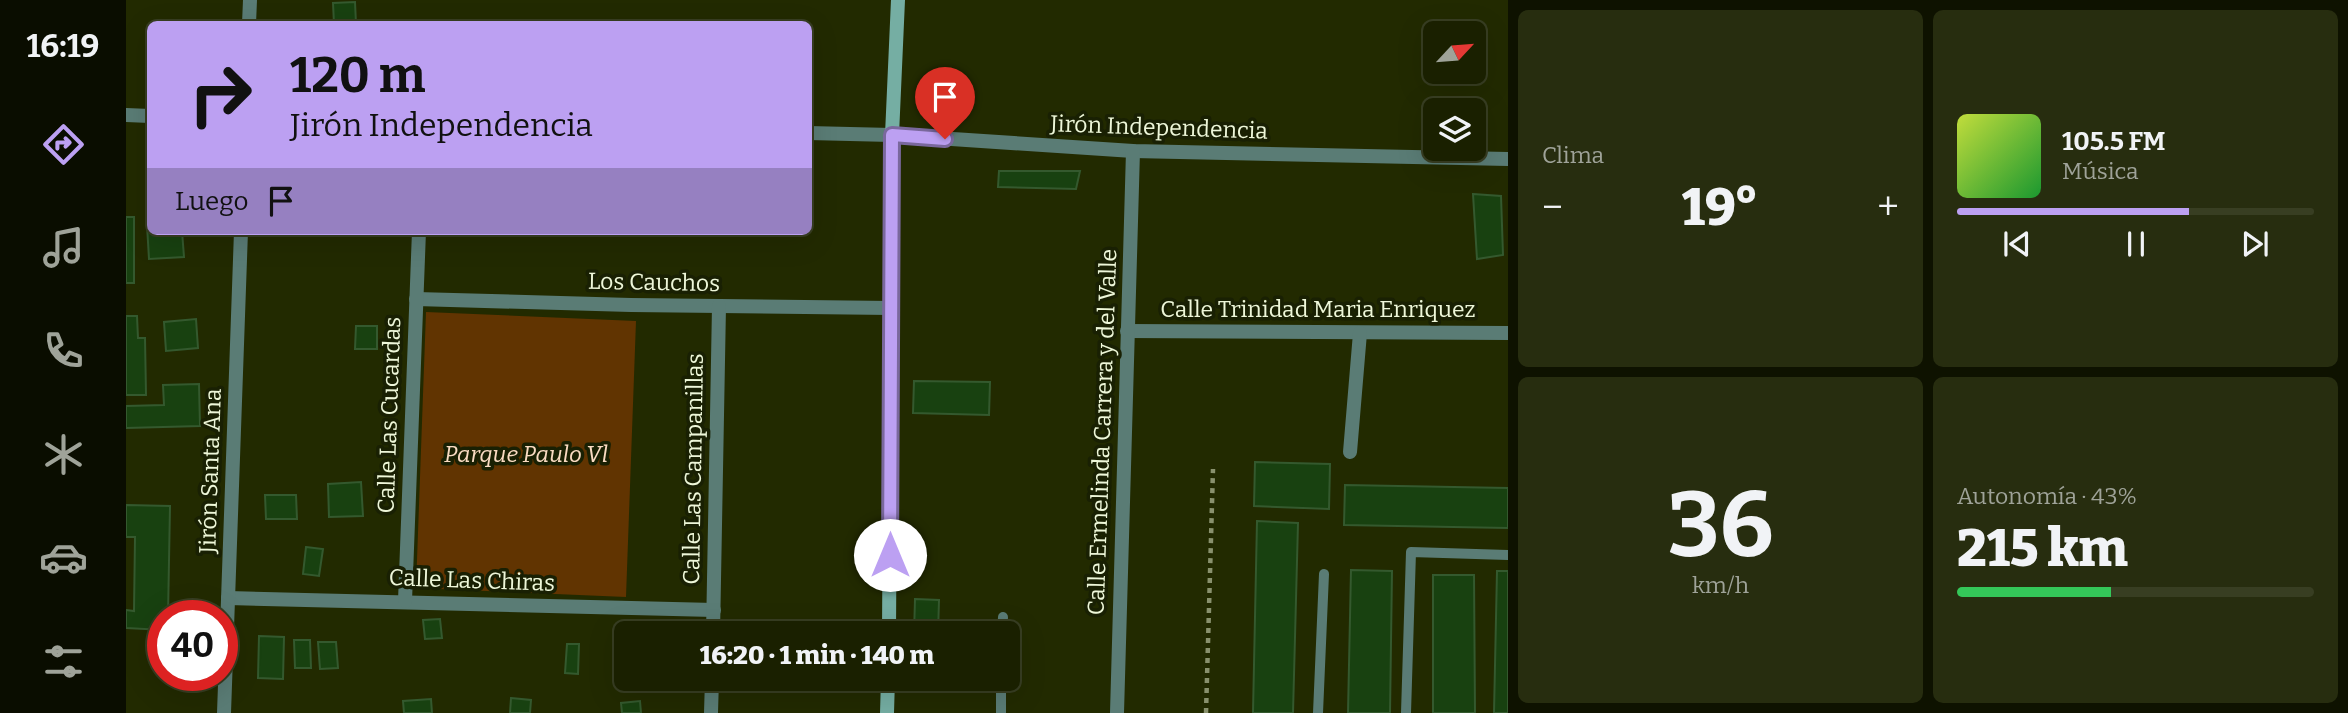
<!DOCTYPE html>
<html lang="es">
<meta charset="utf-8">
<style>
body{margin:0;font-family:Bitter,serif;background:#272d0f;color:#f1f3f6;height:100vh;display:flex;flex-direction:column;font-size:26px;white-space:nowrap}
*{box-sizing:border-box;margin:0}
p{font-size:23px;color:#9fa399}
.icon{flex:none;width:38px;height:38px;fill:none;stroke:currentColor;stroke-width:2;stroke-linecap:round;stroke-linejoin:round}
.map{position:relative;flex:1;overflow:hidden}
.panel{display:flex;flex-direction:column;gap:10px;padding:10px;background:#0e1200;width:840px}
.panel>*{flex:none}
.banner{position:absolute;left:21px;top:21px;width:665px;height:214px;border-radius:10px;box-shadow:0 7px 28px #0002,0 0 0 2px #383e22;background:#bca0f2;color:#111;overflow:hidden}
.needle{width:46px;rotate:64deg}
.fabs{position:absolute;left:1297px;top:21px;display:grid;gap:14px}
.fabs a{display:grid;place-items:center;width:63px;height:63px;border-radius:10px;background:#1a2000;box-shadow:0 7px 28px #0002,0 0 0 2px #383e22;font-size:35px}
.speed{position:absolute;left:21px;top:600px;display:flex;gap:14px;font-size:35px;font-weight:700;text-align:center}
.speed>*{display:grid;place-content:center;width:91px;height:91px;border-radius:50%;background:#1a2000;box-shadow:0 7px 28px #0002,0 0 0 2px #383e22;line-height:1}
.speed .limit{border:10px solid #d22;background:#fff;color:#111}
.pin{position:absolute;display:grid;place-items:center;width:60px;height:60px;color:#fff;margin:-72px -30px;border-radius:50% 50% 50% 0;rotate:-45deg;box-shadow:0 0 7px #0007}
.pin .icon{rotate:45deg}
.me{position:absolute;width:77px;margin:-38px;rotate:0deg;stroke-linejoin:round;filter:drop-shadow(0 0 5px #0008)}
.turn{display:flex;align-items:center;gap:24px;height:147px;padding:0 28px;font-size:32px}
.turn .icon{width:91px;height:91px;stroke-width:2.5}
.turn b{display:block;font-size:49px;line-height:60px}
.then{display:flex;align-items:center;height:66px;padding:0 28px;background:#0003;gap:14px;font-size:26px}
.big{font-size:52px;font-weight:800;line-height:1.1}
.panel .tile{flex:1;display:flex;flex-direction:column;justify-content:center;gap:10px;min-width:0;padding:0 24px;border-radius:10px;background:#272d0f}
.panel .dial{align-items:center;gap:0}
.dial b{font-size:91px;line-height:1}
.song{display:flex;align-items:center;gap:21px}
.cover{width:84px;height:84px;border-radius:10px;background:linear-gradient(135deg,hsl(70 70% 55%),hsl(130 70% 35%))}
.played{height:7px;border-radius:4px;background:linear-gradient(90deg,#bca0f2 65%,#383e22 65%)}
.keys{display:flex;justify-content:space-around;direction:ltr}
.heat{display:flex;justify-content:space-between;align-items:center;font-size:38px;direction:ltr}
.charge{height:10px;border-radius:5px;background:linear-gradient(90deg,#34c759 43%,#383e22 0)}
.panel .tiles{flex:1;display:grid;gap:10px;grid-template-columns:repeat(2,1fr)}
.trip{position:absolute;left:488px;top:621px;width:406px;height:70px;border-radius:10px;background:#1a2000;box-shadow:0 7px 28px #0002,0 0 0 2px #383e22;font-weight:800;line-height:70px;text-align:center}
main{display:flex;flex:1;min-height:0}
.tabs{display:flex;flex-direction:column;width:126px;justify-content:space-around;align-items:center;background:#0a0d00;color:#9fa399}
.tabs .icon{width:49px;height:49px}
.tabs .active{color:#bca0f2}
.tabs b{font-size:32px;color:#f1f3f6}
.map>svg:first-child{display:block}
</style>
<main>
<nav class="tabs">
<b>16:19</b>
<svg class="icon active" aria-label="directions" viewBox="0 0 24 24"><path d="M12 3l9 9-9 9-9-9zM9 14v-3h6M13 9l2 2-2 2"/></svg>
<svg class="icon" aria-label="music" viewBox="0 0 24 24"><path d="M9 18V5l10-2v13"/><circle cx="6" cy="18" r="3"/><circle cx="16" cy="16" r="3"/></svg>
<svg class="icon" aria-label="phone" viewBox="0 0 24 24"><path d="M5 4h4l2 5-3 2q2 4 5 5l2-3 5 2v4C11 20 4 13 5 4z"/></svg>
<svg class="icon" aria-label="climate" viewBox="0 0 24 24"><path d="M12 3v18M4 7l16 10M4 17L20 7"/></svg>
<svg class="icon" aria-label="car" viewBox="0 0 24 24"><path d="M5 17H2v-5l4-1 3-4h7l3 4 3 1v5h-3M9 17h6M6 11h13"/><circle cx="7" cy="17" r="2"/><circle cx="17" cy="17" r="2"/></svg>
<svg class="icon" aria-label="filters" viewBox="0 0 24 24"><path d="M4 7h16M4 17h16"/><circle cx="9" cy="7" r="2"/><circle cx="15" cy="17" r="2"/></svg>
</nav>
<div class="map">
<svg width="1382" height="713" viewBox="0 0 1382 713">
<rect width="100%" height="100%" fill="#222a00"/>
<!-- green -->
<path fill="#613401" d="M300 312 510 321 500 597 290 588Z"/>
<!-- building -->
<g fill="#184110" stroke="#34592e" stroke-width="2">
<path d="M229 2 230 24H208L207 3Z"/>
<path d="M873 171H954L950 189 872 187Z"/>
<path d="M1347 194 1375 196 1377 255 1351 259Z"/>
<rect x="0" y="217" width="8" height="66"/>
<path d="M21 225H24V231H56L58 257 23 259Z"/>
<path d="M0 316H11L12 338H19L20 395H0Z"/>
<path d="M70 319 72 348 40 351 38 322Z"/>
<path d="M230 326H251V349H229Z"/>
<path d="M788 381 864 382 863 415 787 413Z"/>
<path d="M73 384 74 426 0 428V406L38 405 37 385Z"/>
<path d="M1129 462 1204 464 1203 509 1128 506Z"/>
<path d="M235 482 237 516 203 517 202 484Z"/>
<path d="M1219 485 1382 488V528L1218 525Z"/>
<path d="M139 495H170L171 519H140Z"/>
<path d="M0 505 44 506 42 616H37V630L0 628V610L8 611 9 537H0Z"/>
<path d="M1131 521 1172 523 1167 713H1127Z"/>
<path d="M180 547 197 549 193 576 177 574Z"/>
<path d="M1225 570 1266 571 1264 713H1222Z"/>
<path d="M1371 571H1382V713H1368Z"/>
<path d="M1307 575H1348L1349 713H1307Z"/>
<path d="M789 599 813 600 812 634H788Z"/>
<path d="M314 619 316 638 299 639 297 620Z"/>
<path d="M133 636 158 637 157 679 132 678Z"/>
<path d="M168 640H184L185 668H169Z"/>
<path d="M192 642H210L212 668 194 669Z"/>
<path d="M441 644H453L452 674 439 673Z"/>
<path d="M385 698 405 700 404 713H384Z"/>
<path d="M305 699 306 713H278L277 701Z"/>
<path d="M514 701 515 713H496L495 703Z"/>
</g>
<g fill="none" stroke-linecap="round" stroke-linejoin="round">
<!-- path -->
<path stroke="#89916d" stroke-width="4.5" stroke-dasharray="5 5" stroke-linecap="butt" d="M1080 713 1087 469"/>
<!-- lane -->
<g stroke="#5a7c75" stroke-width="10">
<path d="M876 634 877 617"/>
<path d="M875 713V679"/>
<path d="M1192 713 1198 574"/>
<path d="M1280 713 1285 552 1382 555"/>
</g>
<!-- street -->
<g stroke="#5a7c75" stroke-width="14">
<path d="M123 24 124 0"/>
<path d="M0 115 24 116"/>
<path d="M682 133 766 135 1007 151 1382 159"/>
<path d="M290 299 505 305 765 308"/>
<path d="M1001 331 1382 333"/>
<path d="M1224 452 1234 333"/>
<path d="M102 598 588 610"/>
<path d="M279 601 293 231"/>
<path d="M587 634 593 306"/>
<path d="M98 713 115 231"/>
<path d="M585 713 586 679"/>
<path d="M991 713 1007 151"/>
</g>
<!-- secondary -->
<g stroke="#75aea3" stroke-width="14">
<path d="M763 634 766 135 772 0"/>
<path d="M761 713 762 679"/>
</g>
</g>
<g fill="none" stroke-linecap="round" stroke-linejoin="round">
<!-- route casing -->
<g stroke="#7a689d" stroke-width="18">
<path id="route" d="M764 555 766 135 819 139"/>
</g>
<!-- route -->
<use href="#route" stroke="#bca0f2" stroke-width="12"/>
</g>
<g text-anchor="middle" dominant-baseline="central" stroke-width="7" stroke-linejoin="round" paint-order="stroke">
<!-- street labels -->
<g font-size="23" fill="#eef7d9" stroke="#192003">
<text transform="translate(1033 127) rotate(2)">Jirón Independencia</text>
<text transform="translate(528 282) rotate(1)">Los Cauchos</text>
<text x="1192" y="309">Calle Trinidad Maria Enriquez</text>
<text transform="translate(263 415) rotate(-88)">Calle Las Cucardas</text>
<text transform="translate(976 432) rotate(-88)">Calle Ermelinda Carrera y del Valle</text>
<text transform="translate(567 469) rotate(-89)">Calle Las Campanillas</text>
<text transform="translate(84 471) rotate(-88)">Jirón Santa Ana</text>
<text transform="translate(346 580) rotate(2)">Calle Las Chiras</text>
</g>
<!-- park labels -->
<g font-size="23" font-style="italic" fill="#fadbc2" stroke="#192003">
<text x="400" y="454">Parque Paulo Vl</text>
</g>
</g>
</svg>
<div class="fabs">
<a><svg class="needle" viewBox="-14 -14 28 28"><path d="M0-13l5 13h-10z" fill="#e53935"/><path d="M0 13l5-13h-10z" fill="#9fa399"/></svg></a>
<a><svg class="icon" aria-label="layers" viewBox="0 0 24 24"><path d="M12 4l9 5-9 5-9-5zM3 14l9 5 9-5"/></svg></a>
</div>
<div class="speed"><div class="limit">40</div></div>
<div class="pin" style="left:819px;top:139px;background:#d93025"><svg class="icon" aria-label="arrive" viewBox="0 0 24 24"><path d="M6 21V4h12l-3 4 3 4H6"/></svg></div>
<svg class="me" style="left:764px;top:555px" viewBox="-20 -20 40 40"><circle r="19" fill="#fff"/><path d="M0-13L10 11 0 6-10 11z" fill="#bca0f2"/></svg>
<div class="trip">16:20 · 1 min · 140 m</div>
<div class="banner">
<div class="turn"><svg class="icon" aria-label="right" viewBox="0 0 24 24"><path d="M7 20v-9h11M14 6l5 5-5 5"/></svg><div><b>120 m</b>Jirón Independencia</div></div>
<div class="then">Luego<svg class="icon" aria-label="arrive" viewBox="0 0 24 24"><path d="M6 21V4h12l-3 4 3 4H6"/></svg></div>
</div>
</div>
<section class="panel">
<div class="tiles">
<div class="tile"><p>Clima</p>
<div class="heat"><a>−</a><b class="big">19°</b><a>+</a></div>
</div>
<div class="tile">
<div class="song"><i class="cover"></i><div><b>105.5 FM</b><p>Música</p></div></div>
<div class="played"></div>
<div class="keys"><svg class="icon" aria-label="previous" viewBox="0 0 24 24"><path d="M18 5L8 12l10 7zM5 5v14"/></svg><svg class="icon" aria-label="pause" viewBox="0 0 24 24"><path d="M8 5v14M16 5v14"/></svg><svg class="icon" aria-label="next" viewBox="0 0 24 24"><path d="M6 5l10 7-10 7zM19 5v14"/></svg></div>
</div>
<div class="tile dial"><b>36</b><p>km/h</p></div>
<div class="tile"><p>Autonomía · 43%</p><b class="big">215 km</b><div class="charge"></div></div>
</div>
</section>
</main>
